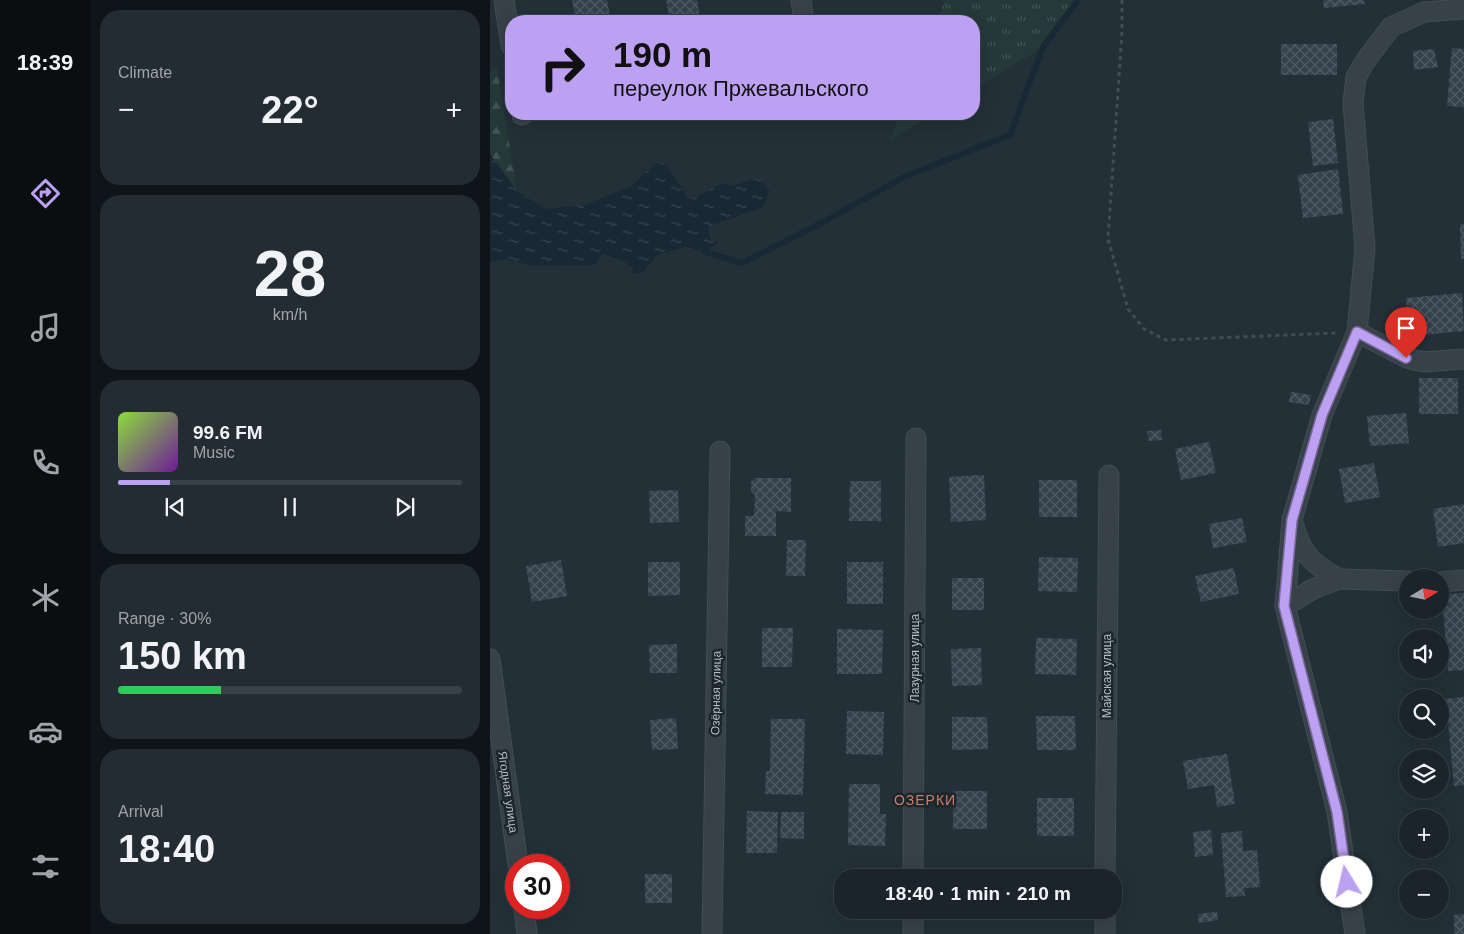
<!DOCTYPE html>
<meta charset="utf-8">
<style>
body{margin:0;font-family:Helvetica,sans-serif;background:#232c32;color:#f1f3f6;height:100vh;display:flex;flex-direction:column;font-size:19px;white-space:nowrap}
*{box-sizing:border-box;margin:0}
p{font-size:16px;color:#9fa4a8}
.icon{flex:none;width:28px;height:28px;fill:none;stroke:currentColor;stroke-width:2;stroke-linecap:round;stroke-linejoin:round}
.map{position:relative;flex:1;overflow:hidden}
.details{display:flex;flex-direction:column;gap:10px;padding:10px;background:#0e1417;width:400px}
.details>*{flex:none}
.top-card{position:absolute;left:15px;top:15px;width:475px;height:105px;border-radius:20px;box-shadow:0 5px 20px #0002,0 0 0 1px #384147;background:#bca0f2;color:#111;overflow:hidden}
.needle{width:32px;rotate:80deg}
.fabs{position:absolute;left:909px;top:569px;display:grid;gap:10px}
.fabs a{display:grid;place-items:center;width:50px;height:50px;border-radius:50%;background:#1a242a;box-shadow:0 5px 20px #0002,0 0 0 1px #384147;font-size:25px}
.speed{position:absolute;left:15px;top:854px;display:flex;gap:10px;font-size:25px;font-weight:700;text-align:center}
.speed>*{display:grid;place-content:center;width:65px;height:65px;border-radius:50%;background:#1a242a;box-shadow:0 5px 20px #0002,0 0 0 1px #384147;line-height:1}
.speed .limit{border:8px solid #d22;background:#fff;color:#111}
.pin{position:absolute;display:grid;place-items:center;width:42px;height:42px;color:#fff;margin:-51px -21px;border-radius:50% 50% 50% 0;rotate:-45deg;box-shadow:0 0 5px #0007}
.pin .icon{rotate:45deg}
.me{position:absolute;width:55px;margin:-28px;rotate:351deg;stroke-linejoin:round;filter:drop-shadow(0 0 4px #0008)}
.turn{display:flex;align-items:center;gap:18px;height:105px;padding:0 25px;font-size:22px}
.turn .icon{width:65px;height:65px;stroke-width:2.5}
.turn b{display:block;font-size:35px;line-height:42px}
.big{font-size:38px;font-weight:600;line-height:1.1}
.details .widget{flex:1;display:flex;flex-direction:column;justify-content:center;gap:8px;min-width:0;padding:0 18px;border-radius:20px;background:#232c32}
.details .dial{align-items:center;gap:0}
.dial b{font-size:65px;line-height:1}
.song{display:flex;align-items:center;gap:15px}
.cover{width:60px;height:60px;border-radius:8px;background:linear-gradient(135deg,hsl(90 70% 55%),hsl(280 70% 35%))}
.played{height:5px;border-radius:2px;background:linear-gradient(90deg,#bca0f2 15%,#384147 15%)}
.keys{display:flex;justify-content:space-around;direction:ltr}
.heat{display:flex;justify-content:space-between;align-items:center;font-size:28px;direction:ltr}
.charge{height:8px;border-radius:4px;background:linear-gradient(90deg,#34c759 30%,#384147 0)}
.trip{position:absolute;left:344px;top:869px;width:288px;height:50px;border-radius:20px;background:#1a242a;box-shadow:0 5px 20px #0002,0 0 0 1px #384147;font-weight:600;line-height:50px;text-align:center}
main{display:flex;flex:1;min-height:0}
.tab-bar{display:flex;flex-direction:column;width:90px;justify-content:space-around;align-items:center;background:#0a0e11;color:#9fa4a8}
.tab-bar .icon{width:35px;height:35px}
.tab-bar .selected{color:#bca0f2}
.tab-bar b{font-size:22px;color:#f1f3f6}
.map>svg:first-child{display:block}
</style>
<main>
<nav class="tab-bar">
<b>18:39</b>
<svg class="icon selected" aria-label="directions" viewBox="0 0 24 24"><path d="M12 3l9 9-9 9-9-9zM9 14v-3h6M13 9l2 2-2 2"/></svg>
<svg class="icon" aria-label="music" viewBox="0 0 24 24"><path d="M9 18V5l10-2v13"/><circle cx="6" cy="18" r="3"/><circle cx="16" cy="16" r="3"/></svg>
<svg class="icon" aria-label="phone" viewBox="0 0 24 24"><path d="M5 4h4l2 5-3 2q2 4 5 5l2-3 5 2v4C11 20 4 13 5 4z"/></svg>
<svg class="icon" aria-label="climate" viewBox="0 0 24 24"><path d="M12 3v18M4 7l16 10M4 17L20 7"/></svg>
<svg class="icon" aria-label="car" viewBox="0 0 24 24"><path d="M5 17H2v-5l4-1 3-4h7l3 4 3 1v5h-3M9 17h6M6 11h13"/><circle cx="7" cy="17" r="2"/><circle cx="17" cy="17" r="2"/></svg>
<svg class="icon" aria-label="filters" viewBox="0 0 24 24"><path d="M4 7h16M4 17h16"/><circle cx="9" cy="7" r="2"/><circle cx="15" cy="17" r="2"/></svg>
</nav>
<section class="details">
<div class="widget"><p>Climate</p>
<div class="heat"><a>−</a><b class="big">22°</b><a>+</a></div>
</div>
<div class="widget dial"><b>28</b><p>km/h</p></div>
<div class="widget">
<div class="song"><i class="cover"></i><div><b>99.6 FM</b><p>Music</p></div></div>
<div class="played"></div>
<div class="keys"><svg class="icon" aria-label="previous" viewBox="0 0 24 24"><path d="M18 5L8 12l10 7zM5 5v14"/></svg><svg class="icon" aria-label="pause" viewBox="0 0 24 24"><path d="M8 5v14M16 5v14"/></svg><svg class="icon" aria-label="next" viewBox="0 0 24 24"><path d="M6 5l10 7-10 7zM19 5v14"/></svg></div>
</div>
<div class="widget"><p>Range · 30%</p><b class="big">150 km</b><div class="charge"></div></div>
<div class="widget"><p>Arrival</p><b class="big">18:40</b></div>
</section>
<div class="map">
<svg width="974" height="934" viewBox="0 0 974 934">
<defs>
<pattern id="grass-tufts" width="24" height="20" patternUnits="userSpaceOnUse" patternTransform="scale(1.25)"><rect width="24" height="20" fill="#253938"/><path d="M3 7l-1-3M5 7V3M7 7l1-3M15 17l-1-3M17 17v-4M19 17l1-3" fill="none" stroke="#425453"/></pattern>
<pattern id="forest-firs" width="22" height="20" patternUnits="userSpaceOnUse" patternTransform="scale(1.25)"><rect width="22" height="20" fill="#253938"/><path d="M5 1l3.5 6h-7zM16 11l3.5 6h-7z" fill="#425453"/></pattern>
<pattern id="water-ripples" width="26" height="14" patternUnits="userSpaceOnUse" patternTransform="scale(1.25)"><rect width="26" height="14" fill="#182935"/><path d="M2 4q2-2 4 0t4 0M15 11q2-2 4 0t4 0" fill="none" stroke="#374651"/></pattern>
<pattern id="building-cross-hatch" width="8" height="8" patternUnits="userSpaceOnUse" patternTransform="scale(1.25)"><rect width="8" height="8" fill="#33424c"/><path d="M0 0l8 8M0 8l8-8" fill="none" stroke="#4e5b64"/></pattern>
</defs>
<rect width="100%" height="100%" fill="#233038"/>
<!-- grass -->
<g fill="url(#grass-tufts)">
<path d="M455 0H588L553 47 484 89V21H447Z"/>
<path d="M410 114H444L400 140Z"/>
</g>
<!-- forest -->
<path fill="url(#forest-firs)" d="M7 68 27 191 0 154V70Z"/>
<!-- water -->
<path fill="url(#water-ripples)" d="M0 154 27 191 56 209 97 204 141 186 167 162 175 163 200 200 233 183 242 186 267 178 280 189 273 207 218 227 221 241 229 243 215 252 195 247 167 255 152 273 144 274 136 262 113 254 105 265 44 266 16 259 0 262Z"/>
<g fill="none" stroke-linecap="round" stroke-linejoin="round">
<!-- stream -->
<path stroke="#182935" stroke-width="6" d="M215 252 252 263 335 221 414 177 520 135 553 47 588 0"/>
</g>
<!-- building -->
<g fill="url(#building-cross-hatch)">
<path d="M82 0H117L121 21H86Z"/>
<path d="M176 0H207L210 17 180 21Z"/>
<path d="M833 0H874L875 4 834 8Z"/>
<rect x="791" y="44" width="56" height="31"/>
<path d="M962 48 974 49V107L957 106Z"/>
<path d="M944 49 948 67 924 70 923 51Z"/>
<path d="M843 119 848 163 823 166 818 122Z"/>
<path d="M848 169 853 214 813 218 808 175Z"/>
<path d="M970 224H974V259H971Z"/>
<path d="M972 293 974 331 919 336 916 298Z"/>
<rect x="929" y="378" width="39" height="36"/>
<path d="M801 392 821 395 819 405 799 402Z"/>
<path d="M916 413 919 443 880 446 877 416Z"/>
<path d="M671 430 672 440 659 441 657 431Z"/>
<path d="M719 442 726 473 691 480 685 449Z"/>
<path d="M884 463 890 497 855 503 849 469Z"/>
<path d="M494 475 496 520 461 522 459 477Z"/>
<path d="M265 478H301V512L286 511V536H255V516H264L265 495 261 491V482Z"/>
<rect x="549" y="480" width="38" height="37"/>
<path d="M360 481H391V521H359Z"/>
<path d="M188 490 189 522 160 523 159 491Z"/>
<path d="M974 504V543L948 547 943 509Z"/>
<path d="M752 518 757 542 723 548 719 524Z"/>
<path d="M297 540H316L315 576H296Z"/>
<path d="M549 557 588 558 587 592 548 591Z"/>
<path d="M71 560 77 596 42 602 36 566Z"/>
<path d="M158 562H190V595L158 596Z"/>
<rect x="357" y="562" width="36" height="42"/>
<path d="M744 568 749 594 711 602 705 576Z"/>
<rect x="462" y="578" width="32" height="32"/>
<path d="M974 593V670L958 671 952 595Z"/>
<path d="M272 628H303L302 667H272Z"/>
<path d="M347 629 393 630 392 674H347Z"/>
<path d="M546 638 587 639 586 675 545 674Z"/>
<path d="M187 644V673H160L159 645Z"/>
<path d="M491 648 492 685 462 686 461 649Z"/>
<path d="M974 697V785L964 786 956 699Z"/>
<path d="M357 711 394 712 393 755 356 754Z"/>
<path d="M546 716H585L586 750H547Z"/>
<path d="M462 717H497L498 749 462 750Z"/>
<path d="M186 718 188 749 162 750 160 720Z"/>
<path d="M281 719H315L313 795 275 794 276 771H280Z"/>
<path d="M737 754 745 804 727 807 724 785 698 789 693 761Z"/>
<path d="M359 784H390V814H396L395 846 358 845Z"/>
<rect x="463" y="791" width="34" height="38"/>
<rect x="547" y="798" width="37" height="38"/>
<path d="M257 811 288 812 287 853H256Z"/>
<path d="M291 812H314V839L290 838Z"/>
<path d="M721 830 723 855 705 857 703 832Z"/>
<path d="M752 831 753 851 767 850 770 887 754 888 755 896 736 897 731 833Z"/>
<path d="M461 870H496L497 878H462Z"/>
<path d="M583 872 584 878H544V874Z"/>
<rect x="155" y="874" width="27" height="29"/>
<rect x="354" y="910" width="32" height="5"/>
<path d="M727 912 728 920 709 923 708 914Z"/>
<path d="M974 914V934H964V915Z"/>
</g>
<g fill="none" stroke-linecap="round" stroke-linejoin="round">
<!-- street casing -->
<g stroke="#434d54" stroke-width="21">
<g id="street">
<path d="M14 0 21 46"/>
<path d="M311 0 314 21"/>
<path d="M32 114V115"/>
<path d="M867 332 917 358 933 362 974 359"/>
<path d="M804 526C811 554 824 565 849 579"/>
<path d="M950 582 974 580"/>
<path d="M795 606 823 589 849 579 918 581"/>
<path d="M0 659 28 865"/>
<path d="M423 878 426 438"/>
<path d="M615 878 619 475"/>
<path d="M34 908 37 934"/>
<path d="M222 934 230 451"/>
<path d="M423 934V910"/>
<path d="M615 934V910"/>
<path d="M865 934 847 812 795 606 802 520 832 415 867 332 875 248 863 103 866 77 876 60 901 27 934 12 974 9"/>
</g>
</g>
<!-- path -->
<path stroke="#3e514f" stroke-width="3" stroke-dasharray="4 4" stroke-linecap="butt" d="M632 0V32L618 239 638 309 654 329 676 340 846 333"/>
<!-- street -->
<use href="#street" stroke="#374148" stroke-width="19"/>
</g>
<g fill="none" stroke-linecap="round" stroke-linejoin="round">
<!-- route casing -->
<g stroke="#7a689d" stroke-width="12">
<path id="route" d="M857 882 847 812 794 606 802 520 832 415 867 332 916 358"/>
</g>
<!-- route -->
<use href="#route" stroke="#bca0f2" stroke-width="9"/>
</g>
<g text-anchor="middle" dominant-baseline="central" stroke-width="5" stroke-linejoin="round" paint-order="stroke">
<!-- street labels -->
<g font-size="12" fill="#b2bdc4" stroke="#1c262d">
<text transform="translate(425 658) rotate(-90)">Лазурная улица</text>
<text transform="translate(617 676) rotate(-90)">Майская улица</text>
<text transform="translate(226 693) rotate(-89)">Озёрная улица</text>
<text transform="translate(18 792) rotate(82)">Ягодная улица</text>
</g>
<!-- neighbourhood labels -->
<g font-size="14" letter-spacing="1" fill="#cb7f67" stroke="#1c262d">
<text x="435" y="800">ОЗЕРКИ</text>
</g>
</g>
</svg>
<div class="fabs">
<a><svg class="needle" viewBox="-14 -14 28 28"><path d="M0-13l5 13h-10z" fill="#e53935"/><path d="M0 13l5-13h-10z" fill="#9fa4a8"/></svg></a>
<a><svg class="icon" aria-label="sound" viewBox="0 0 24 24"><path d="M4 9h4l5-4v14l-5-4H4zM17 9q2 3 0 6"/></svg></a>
<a><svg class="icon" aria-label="search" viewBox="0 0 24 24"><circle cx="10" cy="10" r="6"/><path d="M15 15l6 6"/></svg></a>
<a><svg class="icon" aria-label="layers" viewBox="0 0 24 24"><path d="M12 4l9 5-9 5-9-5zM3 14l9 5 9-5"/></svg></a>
<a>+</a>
<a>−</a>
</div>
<div class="speed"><div class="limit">30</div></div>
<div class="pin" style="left:916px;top:358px;background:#d93025"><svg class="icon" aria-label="arrive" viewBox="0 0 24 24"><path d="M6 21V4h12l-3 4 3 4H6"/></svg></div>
<svg class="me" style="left:857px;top:882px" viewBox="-20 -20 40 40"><circle r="19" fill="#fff"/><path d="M0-13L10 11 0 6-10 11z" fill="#bca0f2"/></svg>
<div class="trip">18:40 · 1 min · 210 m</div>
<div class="top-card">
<div class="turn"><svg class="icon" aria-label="right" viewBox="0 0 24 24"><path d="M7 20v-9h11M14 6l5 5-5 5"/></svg><div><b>190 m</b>переулок Пржевальского</div></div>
</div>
</div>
</main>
